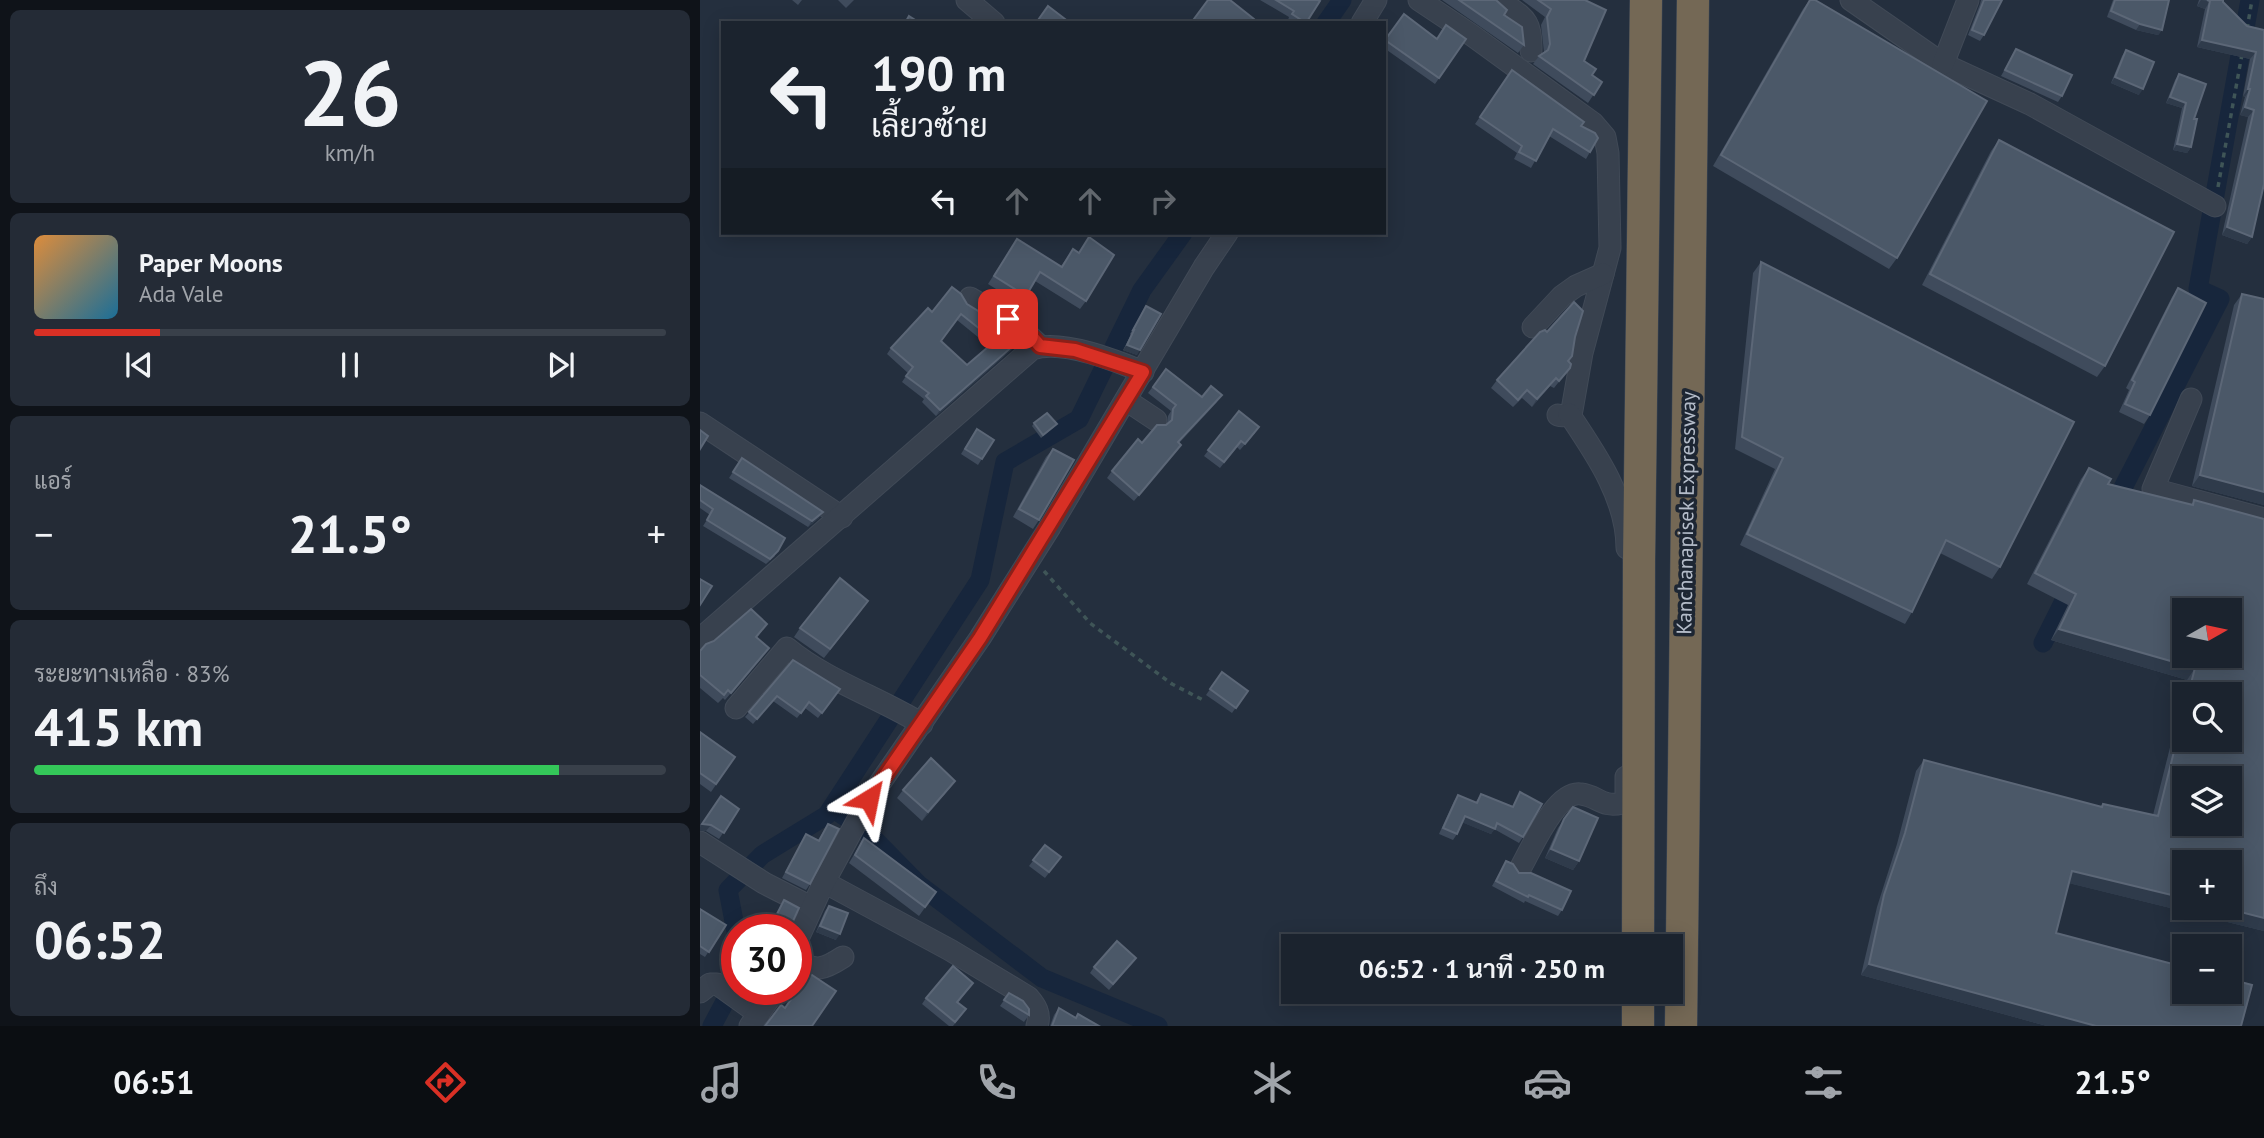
<!DOCTYPE html>
<html lang="th">
<meta charset="utf-8">
<style>
body{margin:0;font-family:"PT Sans",Sarabun,sans-serif;background:#242b36;color:#f1f3f6;height:100vh;display:flex;flex-direction:column;font-size:26px;white-space:nowrap}
*{box-sizing:border-box;margin:0}
p{font-size:23px;color:#a0a4aa}
.icon{flex:none;width:38px;height:38px;fill:none;stroke:currentColor;stroke-width:2;stroke-linecap:round;stroke-linejoin:round}
.map{position:relative;flex:1;overflow:hidden}
.side{display:flex;flex-direction:column;gap:10px;padding:10px;background:#0f1319;width:700px}
.side>*{flex:none}
.guide{position:absolute;left:21px;top:21px;width:665px;height:214px;border-radius:0px;box-shadow:0 4px 18px #0003,0 0 0 2px #39404a;background:#1b232e;color:#f1f3f6;overflow:hidden}
.needle{width:46px;rotate:81deg}
.tools{position:absolute;left:1472px;top:598px;display:grid;gap:14px}
.tools a{display:grid;place-items:center;width:70px;height:70px;border-radius:0px;background:#1b232e;box-shadow:0 4px 18px #0003,0 0 0 2px #39404a;font-size:35px}
.speed{position:absolute;left:21px;top:914px;display:flex;gap:14px;font-size:35px;font-weight:700;text-align:center}
.speed>*{display:grid;place-content:center;width:91px;height:91px;border-radius:50%;background:#1b232e;box-shadow:0 4px 18px #0003,0 0 0 2px #39404a;line-height:1}
.speed .limit{border:10px solid #d22;background:#fff;color:#111}
.pin{position:absolute;display:grid;place-items:center;width:60px;height:60px;color:#fff;margin:-30px;border-radius:14px;box-shadow:0 4px 10px #0006}
.me{position:absolute;width:77px;margin:-38px;rotate:35deg;stroke-linejoin:round;filter:drop-shadow(0 0 5px #0008)}
.turn{display:flex;align-items:center;gap:24px;height:147px;padding:0 35px;font-size:32px}
.turn .icon{width:91px;height:91px;stroke-width:2.5}
.turn b{display:block;font-size:49px;line-height:60px}
.lanes{display:flex;align-items:center;height:66px;padding:0 35px;background:#0003;justify-content:center;gap:35px;direction:ltr}
.lanes .off{opacity:.35}
.big{font-size:52px;font-weight:600;line-height:1.1}
.side .widget{flex:1;display:flex;flex-direction:column;justify-content:center;gap:10px;min-width:0;padding:0 24px;border-radius:10px;background:#242b36}
.side .dial{align-items:center;gap:0}
.dial b{font-size:91px;line-height:1}
.song{display:flex;align-items:center;gap:21px}
.cover{width:84px;height:84px;border-radius:10px;background:linear-gradient(135deg,hsl(30 70% 55%),hsl(200 70% 35%))}
.played{height:7px;border-radius:4px;background:linear-gradient(90deg,#d93025 20%,#39404a 20%)}
.keys{display:flex;justify-content:space-around;direction:ltr}
.heat{display:flex;justify-content:space-between;align-items:center;font-size:38px;direction:ltr}
.charge{height:10px;border-radius:5px;background:linear-gradient(90deg,#34c759 83%,#39404a 0)}
.trip{position:absolute;left:581px;top:934px;width:402px;height:70px;border-radius:0px;background:#1b232e;box-shadow:0 4px 18px #0003,0 0 0 2px #39404a;font-weight:600;line-height:70px;text-align:center}
.tabs{display:flex;height:112px;justify-content:space-around;align-items:center;background:#0b0e12;color:#a0a4aa}
.tabs .icon{width:49px;height:49px}
.tabs .current{color:#d93025}
.tabs b{font-size:32px;color:#f1f3f6}
main{display:flex;flex:1;min-height:0}
.map>svg:first-child{display:block}
</style>
<main>
<section class="side">
<div class="widget dial"><b>26</b><p>km/h</p></div>
<div class="widget">
<div class="song"><i class="cover"></i><div><b>Paper Moons</b><p>Ada Vale</p></div></div>
<div class="played"></div>
<div class="keys"><svg class="icon" aria-label="previous" viewBox="0 0 24 24"><path d="M18 5L8 12l10 7zM5 5v14"/></svg><svg class="icon" aria-label="pause" viewBox="0 0 24 24"><path d="M8 5v14M16 5v14"/></svg><svg class="icon" aria-label="next" viewBox="0 0 24 24"><path d="M6 5l10 7-10 7zM19 5v14"/></svg></div>
</div>
<div class="widget"><p>แอร์</p>
<div class="heat"><a>−</a><b class="big">21.5°</b><a>+</a></div>
</div>
<div class="widget"><p>ระยะทางเหลือ · 83%</p><b class="big">415 km</b><div class="charge"></div></div>
<div class="widget"><p>ถึง</p><b class="big">06:52</b></div>
</section>
<div class="map">
<svg width="1564" height="1026" viewBox="0 0 1564 1026">
<rect width="100%" height="100%" fill="#242f3e"/>
<g fill="none" stroke-linecap="round" stroke-linejoin="round">
<!-- canal -->
<g stroke="#17263c" stroke-width="19">
<path d="M626 23 642 0"/>
<path d="M1411 511 1520 299 1498 289 1550 0"/>
<path d="M1343 643 1374 581"/>
<path d="M132 808 166 831 218 884 342 978 458 1026"/>
<path d="M37 937 28 890 62 855 127 815 280 580 305 462 379 419 442 290 483 233"/>
<path d="M12 1026 37 979"/>
</g>
<!-- minor casing -->
<g stroke="#414a57" stroke-width="23">
<g id="minor">
<path d="M267 0 294 23"/>
<path d="M719 0 773 36 893 123 905 137 908 153 910 248 882 353 872 410C869 415 864 417 858 415"/>
<path d="M799 0C823 18 832 18 831 51"/>
<path d="M1151 0 1243 64 1330 104 1515 206"/>
<path d="M662 23 676 0"/>
<path d="M1243 64 1268 0"/>
<path d="M270 298 321 328 340 346"/>
<path d="M833 327 862 296 876 286 903 274"/>
<path d="M1491 399 1453 489 1564 519"/>
<path d="M426 400 456 420"/>
<path d="M869 414C896 454 927 499 927 548"/>
<path d="M0 423 142 517"/>
<path d="M0 639 332 349C361 339 415 360 443 372"/>
<path d="M36 708 87 648C127 681 178 697 222 724"/>
<path d="M0 842 64 883 111 907"/>
<path d="M821 867C832 848 856 790 881 794 898 796 902 808 922 803L926 797V777"/>
<path d="M124 882 250 950 328 997C336 1006 341 1014 337 1026"/>
<path d="M96 943 124 882 169 799 280 638 350 527 504 267 527 233"/>
<path d="M96 962C118 971 123 970 143 957"/>
<path d="M0 992 10 984H17L59 1014"/>
<path d="M50 1026 76 989"/>
</g>
</g>
<!-- highway casing -->
<g stroke="#434c59" stroke-width="33">
<g id="highway">
<path d="M938 947 939 561 946 0"/>
<path d="M938 1026V992"/>
<path d="M981 1026 993 0"/>
</g>
</g>
<!-- path -->
<g stroke="#3f5557" stroke-width="3.5" stroke-dasharray="5 5" stroke-linecap="butt">
<path d="M1547 29 1552 0"/>
<path d="M1518 187 1542 54"/>
<path d="M344 571 390 623 472 684 503 700"/>
</g>
<!-- minor -->
<use href="#minor" stroke="#38414e" stroke-width="21"/>
<!-- highway -->
<use href="#highway" stroke="#746855" stroke-width="32"/>
</g>
<!-- wall -->
<g fill="#3f4b5c" fill-rule="evenodd">
<path d="M92 0H102L98 5Z"/>
<path d="M138 0H154L146 8Z"/>
<path d="M560 0H618L607 23H592L588 20 589 17Z"/>
<path d="M742 0H796L804 15 824 45 818 53Z"/>
<path d="M822 0H885L884 61 892 75 902 82 888 103 833 64 839 56 844 52 841 25 845 17Z"/>
<path d="M1110 0 1197 258 1189 269 1013 166 1103 9Z"/>
<path d="M1281 0H1302L1284 35 1280 41 1268 35 1280 4Z"/>
<path d="M1413 0H1469L1462 30 1458 35 1436 30 1407 17Z"/>
<path d="M1499 0H1523V2L1547 26 1564 30 1552 237 1547 244 1522 235 1548 117 1540 115 1545 97 1543 96 1550 59 1497 47 1505 9 1497 6Z"/>
<path d="M704 14 737 39H766L735 84 684 48V41Z"/>
<path d="M1316 49 1362 96 1358 102 1301 76Z"/>
<path d="M1426 50 1439 95 1411 83 1422 56Z"/>
<path d="M812 70 881 126 890 152 886 159 849 136 831 168 814 159 817 153 775 124Z"/>
<path d="M1479 74 1494 119 1491 147 1487 153 1473 150 1482 108 1466 103 1475 80Z"/>
<path d="M1299 140 1405 366 1397 377 1222 285 1291 151Z"/>
<path d="M317 239 361 266 373 249 386 301 380 309 335 281 320 304 288 284Z"/>
<path d="M1061 262 1300 567 1292 579 1240 553 1212 612 1205 624 1040 545 1075 469 1035 449 1053 273Z"/>
<path d="M1478 288 1450 415 1444 424 1419 412 1429 390 1426 388 1472 297Z"/>
<path d="M1542 294 1564 505 1492 486 1534 305Z"/>
<path d="M267 304 318 344 236 416 222 402 224 399 202 382 208 373 187 354 191 348 232 312ZM257 320 289 346 267 365 241 341Z"/>
<path d="M446 306 437 355 423 350 431 335 430 334Z"/>
<path d="M847 332 875 337 868 362 870 368 854 388 850 386 832 407 822 398 813 407 791 388 797 380Z"/>
<path d="M466 369 502 397 517 402 479 443 481 445 476 451 434 501 407 478 412 471 467 424 468 416 471 411 448 393Z"/>
<path d="M539 411 555 433 540 450 537 447 520 468 504 456Z"/>
<path d="M334 423 354 427 341 438 332 426Z"/>
<path d="M273 435 294 440 278 465 261 454Z"/>
<path d="M353 449 339 520 333 529 313 517 346 457Z"/>
<path d="M42 458 119 518 108 527 29 478Z"/>
<path d="M1389 468 1411 479 1408 484 1491 505 1494 500 1564 519V931L1369 883 1356 933 1484 967V992H1530V979L1552 985 1541 1026H1347L1161 975 1177 907 1197 844 1216 771 1224 760 1401 807 1403 804 1453 815 1487 680 1351 640 1368 605 1327 584 1381 479ZM1484 611H1530V656H1484ZM1484 695H1530V740H1484ZM1484 779H1530V824H1484ZM1484 863H1530V908H1484Z"/>
<path d="M0 485 75 556 66 564 3 526 10 515 0 508Z"/>
<path d="M162 610 124 658 94 637 100 628Z"/>
<path d="M62 631 56 638 69 648 25 700 23 698 18 703 0 688V651Z"/>
<path d="M93 660 140 689 118 718 105 708 97 718 73 701 53 724 45 717Z"/>
<path d="M522 672 548 691 532 713 506 695Z"/>
<path d="M0 732 35 757 11 792 0 784Z"/>
<path d="M249 789 222 821 197 798 203 790Z"/>
<path d="M820 792 823 837 819 843 794 829 791 834 762 822 757 834 753 840 739 834 754 801 758 795 775 803 781 794 812 807Z"/>
<path d="M21 796 39 809 19 839 6 831 0 830V826Z"/>
<path d="M873 807 879 861 873 870 845 858 858 828Z"/>
<path d="M128 824 110 884 106 890 82 878 106 834 118 840Z"/>
<path d="M164 838 236 892 219 916 149 863Z"/>
<path d="M345 845 361 857 345 878 329 866Z"/>
<path d="M806 861 862 910 858 916 825 901 824 903 792 886Z"/>
<path d="M84 900 93 921 89 927 73 919Z"/>
<path d="M129 906 136 940 116 932 125 911Z"/>
<path d="M0 909 26 925 5 957 0 954Z"/>
<path d="M436 958 409 990 390 973 394 967Z"/>
<path d="M273 983 258 1003 262 1015 253 1026H249L222 1004 226 998Z"/>
<path d="M309 993 329 1015 324 1022 300 1006Z"/>
<path d="M359 1008 376 1018 378 1014 399 1026H350L354 1015Z"/>
</g>
<!-- shaded-wall -->
<g fill="#2f3b4b">
<path d="M1501 0 1510 1 1505 9 1497 6Z"/>
<path d="M1440 24 1462 30 1458 35 1436 30Z"/>
<path d="M1502 40 1556 52 1550 59 1497 47Z"/>
<path d="M1415 77 1443 89 1439 95 1411 83Z"/>
<path d="M1548 89H1550L1545 97 1543 96Z"/>
<path d="M1470 97 1486 103 1482 108 1466 103Z"/>
<path d="M1545 107 1554 110 1548 117 1540 115Z"/>
<path d="M1477 144 1491 147 1487 153 1473 150Z"/>
<path d="M1527 227 1552 237 1547 244 1522 235Z"/>
<path d="M322 338 318 344 236 416 240 410Z"/>
<path d="M427 345 440 350 437 355 423 350Z"/>
<path d="M856 378 850 386 832 407 837 399Z"/>
<path d="M522 395 517 402 474 449 478 442Z"/>
<path d="M1500 475 1564 492V505L1492 486Z"/>
<path d="M123 512 119 518 108 527 112 521Z"/>
<path d="M1359 629 1495 668 1487 680 1351 640Z"/>
<path d="M255 781 249 789 222 821 228 812Z"/>
<path d="M765 816 795 829 791 834 761 822Z"/>
<path d="M2 824 11 825 6 831 0 830V827Z"/>
<path d="M851 849 879 861 873 870 845 858Z"/>
<path d="M1372 871 1484 898V908H1525L1564 918V931L1364 882Z"/>
<path d="M120 926 140 934 136 940 116 932Z"/>
<path d="M1169 964 1396 1026H1347L1161 975Z"/>
</g>
<!-- building -->
<g fill="#4b5868" stroke="#5c6777" stroke-width="2" fill-rule="evenodd">
<path d="M508 0H530L554 19 552 23H491Z"/>
<path d="M576 0H618L620 1 606 23 592 14 594 11Z"/>
<path d="M759 0H796L807 10 804 15 822 27 824 45Z"/>
<path d="M838 0H885L906 10 884 61 896 69 892 75 902 82 894 95 839 56 848 50 850 44 847 17 851 9Z"/>
<path d="M1110 0H1115L1287 101 1197 258 1021 155Z"/>
<path d="M1284 0H1302L1284 35 1272 30Z"/>
<path d="M1415 0H1469L1462 30 1440 24 1411 11Z"/>
<path d="M1507 0H1523V2L1547 26 1564 30V184L1552 237 1527 227 1554 110 1545 107 1550 89H1548L1556 52 1502 40 1510 1Z"/>
<path d="M348 6 369 22 368 23H336Z"/>
<path d="M704 14 737 39 746 25 766 39 739 78 685 40Z"/>
<path d="M209 16 220 23H205Z"/>
<path d="M1316 49 1372 75 1362 96 1305 70Z"/>
<path d="M1426 50 1454 62 1443 89 1415 77Z"/>
<path d="M812 70 884 122 881 126 895 133 898 138 890 152 853 129 836 161 819 152 822 146 780 117Z"/>
<path d="M1479 74 1506 84 1494 119H1497L1491 147 1477 144 1486 103 1470 97Z"/>
<path d="M1299 140 1474 232 1405 366 1230 274Z"/>
<path d="M389 237 414 255 386 301 340 272 326 296 294 276 317 239 362 267 373 249 379 253Z"/>
<path d="M1061 262 1374 422 1300 567 1246 540 1212 612 1047 534 1083 458 1042 437Z"/>
<path d="M252 287 261 294 267 304 322 338 240 410 226 396 229 393 206 376 213 367 191 348 228 308 232 312ZM261 314 295 341 267 365 241 341Z"/>
<path d="M1478 288 1506 303 1450 415 1425 404 1435 382 1432 380Z"/>
<path d="M1542 294 1564 299V492L1500 475Z"/>
<path d="M874 302 883 311 875 337 872 356 868 361 871 364 870 368 859 381 856 378 837 399 827 390 818 400 797 380 840 332 845 330 847 332Z"/>
<path d="M446 306 461 314 440 350 427 345 434 330H433Z"/>
<path d="M466 369 502 397 511 386 522 395 478 442 481 445 439 495 412 471 438 439 442 443 457 425H466L472 420 473 409 476 405 453 387Z"/>
<path d="M539 411 559 427 545 444 541 441 524 462 508 450Z"/>
<path d="M347 413 357 424 343 435 334 423Z"/>
<path d="M277 429 294 440 282 459 265 449Z"/>
<path d="M0 430 8 436 0 449Z"/>
<path d="M353 449 374 460 339 520 319 509Z"/>
<path d="M42 458 123 512 112 521 33 472Z"/>
<path d="M1389 468 1411 479 1408 484 1493 505 1494 500 1564 519V918L1525 908H1530V863H1484V898L1372 871 1356 933 1484 967V992H1530V979L1552 985 1541 1026H1396L1169 964 1184 895 1205 833 1224 760 1402 807 1403 804 1458 816 1484 711V740H1530V695H1488L1495 668 1359 629 1376 594 1335 573ZM1484 611H1530V656H1484ZM1484 779H1530V824H1484Z"/>
<path d="M0 485 85 538 78 551 70 559 7 520 13 509 0 500Z"/>
<path d="M140 578 168 601 130 649 100 628Z"/>
<path d="M0 579 12 586 0 605Z"/>
<path d="M51 609 67 624 56 637 69 648 31 693 28 690 24 695 0 675V651L6 644 14 641Z"/>
<path d="M93 660 140 689 122 713 109 702 101 713 77 696 57 719 49 712Z"/>
<path d="M522 672 548 691 536 708 510 689Z"/>
<path d="M0 732 35 757 16 784 0 773Z"/>
<path d="M231 758 255 781 228 812 203 790Z"/>
<path d="M820 792 842 804 823 837 797 823 795 829 765 816 757 834 743 828 758 795 777 803 781 794 813 807Z"/>
<path d="M21 796 39 809 24 833 11 825 2 824Z"/>
<path d="M873 807 898 818 879 861 851 849 864 819Z"/>
<path d="M128 824 139 829 110 884 86 872 106 834 119 841Z"/>
<path d="M164 838 236 892 225 907 155 855Z"/>
<path d="M345 845 361 857 349 872 333 860Z"/>
<path d="M806 861 813 864 819 873H831L871 891 862 910 829 895 828 897 796 881Z"/>
<path d="M84 900 99 908 93 921 77 914Z"/>
<path d="M129 906 148 913 140 934 120 926Z"/>
<path d="M0 909 26 925 9 952 0 946Z"/>
<path d="M417 941 436 958 413 984 394 967Z"/>
<path d="M253 966 273 983 257 1002 266 1009 255 1022 226 998Z"/>
<path d="M109 973 136 991 112 1026H65L81 1005 85 1008Z"/>
<path d="M309 993 323 1001 329 1009V1015L304 1000Z"/>
<path d="M359 1008 376 1018 378 1014 399 1026H352Z"/>
</g>
<g fill="none" stroke-linecap="round" stroke-linejoin="round">
<!-- route casing -->
<g stroke="#8d1f18" stroke-width="18">
<path id="route" d="M169 799 280 638 443 372 375 350 340 346 332 337 308 319"/>
</g>
<!-- route -->
<use href="#route" stroke="#d93025" stroke-width="12"/>
</g>
<g text-anchor="middle" dominant-baseline="central" stroke-width="7" stroke-linejoin="round" paint-order="stroke">
<!-- street labels -->
<g font-size="21" fill="#b4bcc9" stroke="#1d2633">
<text transform="translate(986 513) rotate(-89)">Kanchanapisek Expressway</text>
</g>
</g>
</svg>
<div class="tools">
<a><svg class="needle" viewBox="-14 -14 28 28"><path d="M0-13l5 13h-10z" fill="#e53935"/><path d="M0 13l5-13h-10z" fill="#a0a4aa"/></svg></a>
<a><svg class="icon" aria-label="search" viewBox="0 0 24 24"><circle cx="10" cy="10" r="6"/><path d="M15 15l6 6"/></svg></a>
<a><svg class="icon" aria-label="layers" viewBox="0 0 24 24"><path d="M12 4l9 5-9 5-9-5zM3 14l9 5 9-5"/></svg></a>
<a>+</a>
<a>−</a>
</div>
<div class="speed"><div class="limit">30</div></div>
<div class="pin" style="left:308px;top:319px;background:#d93025"><svg class="icon" aria-label="arrive" viewBox="0 0 24 24"><path d="M6 21V4h12l-3 4 3 4H6"/></svg></div>
<svg class="me" style="left:169px;top:799px" viewBox="-20 -20 40 40"><path d="M0-17L14 15 0 8-14 15z" fill="#d93025" stroke="#fff" stroke-width="4"/></svg>
<div class="trip">06:52 · 1 นาที · 250 m</div>
<div class="guide">
<div class="turn"><svg class="icon" aria-label="left" viewBox="0 0 24 24"><path d="M17 20v-9H6M10 6l-5 5 5 5"/></svg><div><b>190 m</b>เลี้ยวซ้าย</div></div>
<div class="lanes"><svg class="icon" aria-label="left" viewBox="0 0 24 24"><path d="M17 20v-9H6M10 6l-5 5 5 5"/></svg><svg class="icon off" aria-label="ahead" viewBox="0 0 24 24"><path d="M12 20V5M6 11l6-6 6 6"/></svg><svg class="icon off" aria-label="ahead" viewBox="0 0 24 24"><path d="M12 20V5M6 11l6-6 6 6"/></svg><svg class="icon off" aria-label="right" viewBox="0 0 24 24"><path d="M7 20v-9h11M14 6l5 5-5 5"/></svg></div>
</div>
</div>
</main>
<nav class="tabs">
<b>06:51</b>
<svg class="icon current" aria-label="directions" viewBox="0 0 24 24"><path d="M12 3l9 9-9 9-9-9zM9 14v-3h6M13 9l2 2-2 2"/></svg>
<svg class="icon" aria-label="music" viewBox="0 0 24 24"><path d="M9 18V5l10-2v13"/><circle cx="6" cy="18" r="3"/><circle cx="16" cy="16" r="3"/></svg>
<svg class="icon" aria-label="phone" viewBox="0 0 24 24"><path d="M5 4h4l2 5-3 2q2 4 5 5l2-3 5 2v4C11 20 4 13 5 4z"/></svg>
<svg class="icon" aria-label="climate" viewBox="0 0 24 24"><path d="M12 3v18M4 7l16 10M4 17L20 7"/></svg>
<svg class="icon" aria-label="car" viewBox="0 0 24 24"><path d="M5 17H2v-5l4-1 3-4h7l3 4 3 1v5h-3M9 17h6M6 11h13"/><circle cx="7" cy="17" r="2"/><circle cx="17" cy="17" r="2"/></svg>
<svg class="icon" aria-label="filters" viewBox="0 0 24 24"><path d="M4 7h16M4 17h16"/><circle cx="9" cy="7" r="2"/><circle cx="15" cy="17" r="2"/></svg>
<b>21.5°</b>
</nav>
